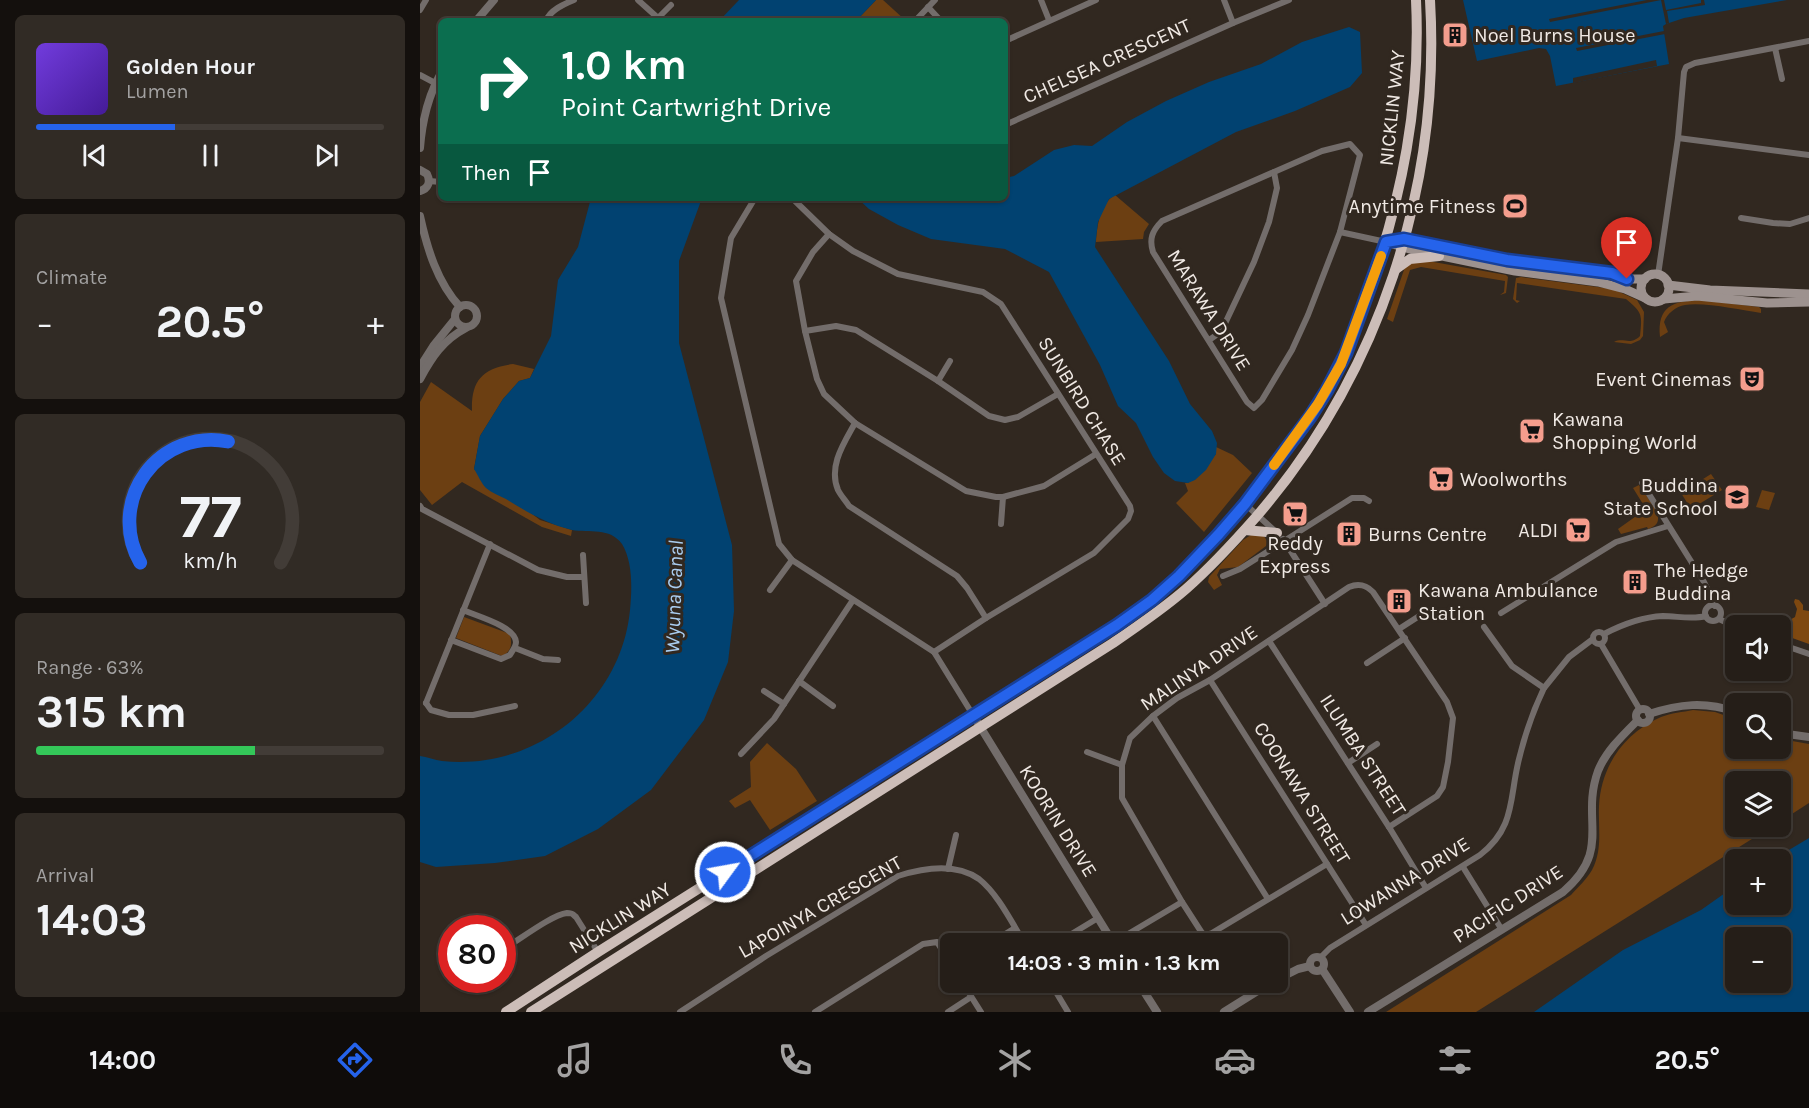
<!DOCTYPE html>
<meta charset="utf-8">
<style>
body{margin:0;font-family:Karla,sans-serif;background:#312b25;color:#f1f3f6;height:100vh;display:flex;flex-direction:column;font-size:22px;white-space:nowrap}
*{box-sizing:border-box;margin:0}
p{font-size:20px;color:#a3a2a2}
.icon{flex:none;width:33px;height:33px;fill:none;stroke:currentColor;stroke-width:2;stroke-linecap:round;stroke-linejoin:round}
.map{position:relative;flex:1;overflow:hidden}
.sheet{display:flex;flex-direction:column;gap:15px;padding:15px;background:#14100d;width:420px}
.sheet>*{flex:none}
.banner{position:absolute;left:18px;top:18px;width:570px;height:183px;border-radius:9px;box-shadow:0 2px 4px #0004,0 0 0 2px #423c37;background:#0b6e4f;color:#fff;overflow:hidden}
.fabs{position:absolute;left:1305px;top:615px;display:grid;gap:12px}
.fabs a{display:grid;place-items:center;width:66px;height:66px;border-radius:9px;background:#251e18;box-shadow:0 2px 4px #0004,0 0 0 2px #423c37;font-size:30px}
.speed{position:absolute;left:18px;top:915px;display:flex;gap:12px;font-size:30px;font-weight:700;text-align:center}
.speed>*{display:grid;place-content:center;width:78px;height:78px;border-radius:50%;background:#251e18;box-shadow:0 2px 4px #0004,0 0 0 2px #423c37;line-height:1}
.speed .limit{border:9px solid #d22;background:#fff;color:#111}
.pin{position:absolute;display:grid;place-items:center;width:51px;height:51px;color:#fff;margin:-62px -26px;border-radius:50% 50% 50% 0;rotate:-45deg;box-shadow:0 0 6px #0007}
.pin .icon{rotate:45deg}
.me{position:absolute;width:66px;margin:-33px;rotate:58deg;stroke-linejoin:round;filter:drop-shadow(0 0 4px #0008)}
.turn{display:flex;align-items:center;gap:21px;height:126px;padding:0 24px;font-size:27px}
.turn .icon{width:78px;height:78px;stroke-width:2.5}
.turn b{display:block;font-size:42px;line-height:51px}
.then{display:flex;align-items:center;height:57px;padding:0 24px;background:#0003;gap:12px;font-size:22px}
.big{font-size:45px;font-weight:700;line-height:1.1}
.sheet .widget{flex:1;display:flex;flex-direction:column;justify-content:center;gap:9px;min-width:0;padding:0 21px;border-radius:9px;background:#312b25}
.sheet .dial{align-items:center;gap:0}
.dial svg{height:156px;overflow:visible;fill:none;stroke:#423c37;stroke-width:7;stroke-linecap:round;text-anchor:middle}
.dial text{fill:#f1f3f6;stroke:none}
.song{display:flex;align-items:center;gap:18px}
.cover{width:72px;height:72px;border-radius:9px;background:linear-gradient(135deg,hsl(260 70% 55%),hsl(260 70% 35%))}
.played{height:6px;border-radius:3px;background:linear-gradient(90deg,#2563eb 40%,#423c37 40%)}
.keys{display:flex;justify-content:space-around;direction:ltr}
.heat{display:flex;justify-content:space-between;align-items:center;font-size:33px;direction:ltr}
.charge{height:9px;border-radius:4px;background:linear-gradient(90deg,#34c759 63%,#423c37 0)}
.trip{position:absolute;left:520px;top:933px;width:348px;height:60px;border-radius:9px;background:#251e18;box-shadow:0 2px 4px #0004,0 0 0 2px #423c37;font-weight:700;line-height:60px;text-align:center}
.dock{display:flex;height:96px;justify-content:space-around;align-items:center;background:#0f0c0a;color:#a3a2a2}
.dock .icon{width:42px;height:42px}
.dock .current{color:#2563eb}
.dock b{font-size:27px;color:#f1f3f6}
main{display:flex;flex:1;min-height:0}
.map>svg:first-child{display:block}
</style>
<main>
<section class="sheet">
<div class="widget">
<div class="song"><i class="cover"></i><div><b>Golden Hour</b><p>Lumen</p></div></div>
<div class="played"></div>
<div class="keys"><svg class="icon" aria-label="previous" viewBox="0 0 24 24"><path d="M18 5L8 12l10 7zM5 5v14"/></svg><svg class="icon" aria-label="pause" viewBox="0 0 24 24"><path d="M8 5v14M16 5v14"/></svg><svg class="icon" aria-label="next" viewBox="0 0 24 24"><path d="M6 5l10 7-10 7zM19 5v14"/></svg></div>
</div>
<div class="widget"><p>Climate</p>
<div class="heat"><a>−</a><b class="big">20.5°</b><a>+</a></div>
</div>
<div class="widget dial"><svg viewBox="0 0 100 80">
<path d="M14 69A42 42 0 1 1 86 69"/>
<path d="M14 69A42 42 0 0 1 59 7" stroke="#2563eb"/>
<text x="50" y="56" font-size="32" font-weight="700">77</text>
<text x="50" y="72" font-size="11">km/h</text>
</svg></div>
<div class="widget"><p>Range · 63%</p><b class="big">315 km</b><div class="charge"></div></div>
<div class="widget"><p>Arrival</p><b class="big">14:03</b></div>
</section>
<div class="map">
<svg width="1389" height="1012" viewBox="0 0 1389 1012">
<rect width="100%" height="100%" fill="#312820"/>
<!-- green -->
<g fill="#6c3f12">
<path d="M456 0H463L485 20 436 21Z"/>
<path d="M695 195 729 224 724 232 723 239 676 242C677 226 680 203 695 195Z"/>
<path d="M1008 261 1086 275 1088 277 1086 293 1080 295 1084 292 1085 281 1001 267 990 270 973 322 967 319 985 267 988 263Z"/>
<path d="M1101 277 1193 289 1217 300 1224 312 1223 336 1220 340 1211 344 1194 342C1204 337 1210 346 1220 336 1222 315 1223 313 1206 299L1097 283 1096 300 1100 301 1097 303 1093 299 1096 278Z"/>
<path d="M1280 300 1339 307 1341 309V313C1320 310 1285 302 1265 305 1256 306 1247 314 1244 322L1248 332 1240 337C1237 306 1253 301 1280 300Z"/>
<path d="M93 364 114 369 110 378 99 381 83 399 60 436 54 469 120 520 152 530 151 536 122 527 42 482 12 505 0 490V402L11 382 52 411C51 381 62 368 93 364Z"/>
<path d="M796 447 813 455 832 473 784 532 756 503 768 491 765 483H768L796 454Z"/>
<path d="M1291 474 1302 490 1271 509 1261 493Z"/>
<path d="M1219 485C1223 491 1239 512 1238 519 1238 525 1233 527 1228 529L1227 527 1201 534 1198 529 1226 509 1213 488Z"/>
<path d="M1342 490 1355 493 1349 510 1336 507Z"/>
<path d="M831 535H843L848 542 846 546 818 567 800 569 797 575 802 585 794 590 788 582 789 577 823 540Z"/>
<path d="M44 617 90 634C92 644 92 651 82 656L36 638Z"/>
<path d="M1273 710 1295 712 1315 719 1316 748H1360L1361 739 1389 744V803L1361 821 1360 782H1316V826L1351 827 1056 1012H966L1151 895C1158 887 1167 879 1172 870 1183 849 1178 828 1179 806 1181 766 1204 733 1241 717 1251 713 1263 712 1273 710Z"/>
<path d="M347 743 376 769 397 801 350 830 330 800 315 808 309 801 331 787 330 762Z"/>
</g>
<!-- forest -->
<path fill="#7e4810" d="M1375 599 1379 600 1383 605V610L1389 611V644L1361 634C1360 619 1366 623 1375 617L1377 609 1374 602Z"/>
<!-- water -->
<g fill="#014271" fill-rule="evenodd">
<path d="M319 0H456L436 21H299Z"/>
<path d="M1043 0H1367L1264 18 1246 24 1243 26 1249 64 1136 86 1130 56 1126 49 1119 48 1057 61Z"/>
<path d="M929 27 940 32 942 73 930 87 875 111 816 132 689 199 678 222 675 247 749 361 770 404 792 431 797 443 796 454 786 470 775 480 768 483 755 481 744 473 733 457 716 423 698 406 680 365 629 272 585 249 511 239 478 225 449 209 437 198H585V178L594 176 634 150 654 145 672 146 707 122 746 101 789 82 841 64 882 42Z"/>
<path d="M171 198H282L259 261V343L312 545 314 611 308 662 284 720 231 790 178 829 125 856 75 863 16 867 0 862V756C7 757 15 760 22 761 115 771 201 703 210 610 212 589 213 562 202 544 190 527 169 533 152 530 127 524 107 512 86 499 80 496 72 493 66 488 61 483 58 475 54 469L60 436 83 399 99 381 110 378 131 336 138 280 158 247Z"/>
<path d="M1389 838V1012H1114L1203 950 1281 910 1315 886 1316 904H1360V860L1354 859ZM1316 938H1360V982H1316Z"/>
</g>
<!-- pier -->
<g fill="#312820">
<path d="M1227 0H1244L1246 10 1281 3V0H1284L1285 5 1247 11 1249 23 1246 24 1241 0 1130 22 1129 19Z"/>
<path d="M1244 31 1245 34 1157 51 1156 48Z"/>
<path d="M1236 60 1237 66 1153 83V78Z"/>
</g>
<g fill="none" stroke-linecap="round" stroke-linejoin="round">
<!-- minor -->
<g stroke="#736d6b" stroke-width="6">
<path d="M218 0 238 18"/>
<path d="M621 0 629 20"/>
<path d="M804 0 813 23"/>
<path d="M508 7 521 21"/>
<path d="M0 10 6 0"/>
<path d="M237 19 251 5"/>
<path d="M126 21C130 10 144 4 154 0"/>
<path d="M495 21 515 0"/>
<path d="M585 41 676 0"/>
<path d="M1355 48 1362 79"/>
<path d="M0 75 15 83"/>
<path d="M585 125 813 23 869 0"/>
<path d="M1258 138 1389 155"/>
<path d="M930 144 940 155 920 232 888 315 872 350 842 400 834 408 827 402 733 252C729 239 732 231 742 221L902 151Z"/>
<path d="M9 181 21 182"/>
<path d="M335 198 311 238 301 298 359 544 372 560 514 652 553 715"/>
<path d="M372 198 409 234 433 251 478 274 563 292 581 304 710 506 711 511 708 519 674 553 566 618 514 652"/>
<path d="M1321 218 1353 223 1370 224 1389 218"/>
<path d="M920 232 966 242"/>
<path d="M409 234 393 252 376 281 385 331 397 379 404 394 435 423 546 491 576 497H583L624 486 676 454"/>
<path d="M1238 275 1258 138 1264 72 1266 67 1275 63 1389 41"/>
<path d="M385 331 416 326 436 330 518 381 569 416 585 420 598 417 638 394"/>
<path d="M789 340 801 332 834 262 849 222 857 188 854 172"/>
<path d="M518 381 530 361"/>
<path d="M435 423C424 443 408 466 418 490 421 496 426 501 429 506L537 576 547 588 566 618"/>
<path d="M1222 483 1284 582 1295 606"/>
<path d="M825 504 856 532"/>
<path d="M0 506 2 509 118 570 147 577H164"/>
<path d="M581 524 583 497"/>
<path d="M863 539 905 604"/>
<path d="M163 555 166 603"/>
<path d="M803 576 820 569 932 498H944L949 501"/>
<path d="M350 590 372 560"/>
<circle cx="1293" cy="613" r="8"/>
<path d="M1081 613 1196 542 1248 526"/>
<path d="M1299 619 1316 627"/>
<path d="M1064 627 1092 666 1124 688"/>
<path d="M979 629 1007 611"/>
<circle cx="1179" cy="638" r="6"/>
<path d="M1184 634C1203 624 1222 617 1243 616 1257 616 1272 620 1286 616"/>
<path d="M31 640 81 659 90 655C92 651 96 647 96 642 95 626 56 616 43 610"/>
<path d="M849 641 969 827 1006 888"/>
<path d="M1181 644 1220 710"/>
<path d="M1360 644 1389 654"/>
<path d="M95 648 123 659 138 660"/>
<path d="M947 663 985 638"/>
<path d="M790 680 946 925"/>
<path d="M379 681 413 706"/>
<path d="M344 691 364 704"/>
<path d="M6 703 70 544"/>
<path d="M6 703 11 710 29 715H53L95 706"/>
<path d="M733 716 848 899"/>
<path d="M667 752 702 765"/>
<path d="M321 754 354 719 433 600"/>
<path d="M928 763 957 744"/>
<path d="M907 864 792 933 786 935 782 933 762 902 702 798V765L710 738 733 716 757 698 790 680 929 587C939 583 946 585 953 592L1027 702 1033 718 1028 762 1023 787 1017 796 969 827"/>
<path d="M1043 867 1082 930"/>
<path d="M528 869 536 835"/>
<path d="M693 943 762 902"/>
<path d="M569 944 595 928"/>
<path d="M635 944 678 918"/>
<path d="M82 950C98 941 131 915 147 913 153 913 152 914 156 917L178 952"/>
<path d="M900 958 910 948 1060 855C1096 827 1089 798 1099 759 1105 734 1113 711 1124 688L1149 657 1173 639"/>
<path d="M542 982 561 1012"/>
<path d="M630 982 648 1012"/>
<path d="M260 1012 346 956 478 876C503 868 535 862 559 879 578 894 592 923 605 944"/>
<path d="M395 1012 503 944 517 942 531 964"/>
<path d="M528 1012 551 997"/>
</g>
<!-- tertiary -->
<g stroke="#736d6b" stroke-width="8">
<path d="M56 21 74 0"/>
<path d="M0 148C2 122 8 96 21 73"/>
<path d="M0 170 7 174C11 182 8 189 0 191"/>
<path d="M0 216C7 248 17 282 40 307"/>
<circle cx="46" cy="316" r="11"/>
<path d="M0 367 14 345 35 319"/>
<path d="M0 379C12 357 23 340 46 328"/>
<circle cx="1223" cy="716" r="7"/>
<path d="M1229 714C1259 704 1285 701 1316 712"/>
<path d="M553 715 694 944"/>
<path d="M1360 733 1389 737"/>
<circle cx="897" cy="964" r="7"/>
<path d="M902 969 930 1012"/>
<path d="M858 979 878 969 890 966"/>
<path d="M718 982 737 1012"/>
<path d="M804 1012 852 982"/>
<path d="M948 1012 1143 892C1193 849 1160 821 1178 771 1186 751 1203 735 1218 720"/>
</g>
<!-- secondary -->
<g stroke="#9d928f" stroke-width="9">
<path d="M979 240 984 239 1087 260 1192 273 1207 279H1225"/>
<path d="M966 242 993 250 1095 271 1178 282 1205 289 1225 298"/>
<circle cx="1235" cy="288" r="14"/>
<path d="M1248 285 1290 290 1389 294"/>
<path d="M1244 299 1277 296 1347 303 1389 302"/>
</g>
<!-- trunk -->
<g stroke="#ccbdb8" stroke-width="10">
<path d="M976 269 990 259 1019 256"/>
<path d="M825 530 857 533"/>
<path d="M86 1012 178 952 697 625C709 616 723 608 734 598 781 558 821 510 858 460 881 430 904 400 920 366 932 343 940 318 948 294 982 197 1001 103 996 0"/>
<path d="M111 1012 693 643C718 626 743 609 766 589 791 567 814 542 836 517 959 375 1021 187 1010 0"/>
</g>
</g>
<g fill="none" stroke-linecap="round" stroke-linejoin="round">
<!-- route casing -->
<g stroke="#184099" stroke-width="15">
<path id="route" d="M305 872 697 625 732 600 759 576 799 534 825 504 890 417 907 390 926 353 966 242 984 239 1087 260 1192 273 1207 279"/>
</g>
<!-- route -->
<use href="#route" stroke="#2563eb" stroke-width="10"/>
<!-- slow -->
<path stroke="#f59e0b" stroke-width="10" d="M854 465 898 404 921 364 961 256"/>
</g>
<!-- icons -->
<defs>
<g id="building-square" transform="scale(1.35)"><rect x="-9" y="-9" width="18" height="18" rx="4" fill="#f49d8d" stroke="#312820"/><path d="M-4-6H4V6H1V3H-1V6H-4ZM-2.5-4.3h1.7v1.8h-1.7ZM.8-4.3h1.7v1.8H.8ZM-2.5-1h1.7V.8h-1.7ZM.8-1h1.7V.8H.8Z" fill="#111"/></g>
<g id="stadium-square" transform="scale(1.35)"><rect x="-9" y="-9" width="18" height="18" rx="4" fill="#f49d8d" stroke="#312820"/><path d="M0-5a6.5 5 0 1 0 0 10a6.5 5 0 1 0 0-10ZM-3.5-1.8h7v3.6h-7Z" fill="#111"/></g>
<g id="theatre-square" transform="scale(1.35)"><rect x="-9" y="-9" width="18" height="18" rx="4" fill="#f49d8d" stroke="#312820"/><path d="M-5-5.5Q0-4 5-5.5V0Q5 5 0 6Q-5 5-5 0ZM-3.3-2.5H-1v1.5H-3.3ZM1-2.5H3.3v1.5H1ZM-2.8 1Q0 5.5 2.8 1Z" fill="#111"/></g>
<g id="supermarket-square" transform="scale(1.35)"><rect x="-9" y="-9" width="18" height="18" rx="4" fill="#f49d8d" stroke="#312820"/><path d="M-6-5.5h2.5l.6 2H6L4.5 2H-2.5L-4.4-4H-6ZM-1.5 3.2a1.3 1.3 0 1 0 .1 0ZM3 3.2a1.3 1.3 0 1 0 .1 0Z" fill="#111"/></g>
<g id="school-square" transform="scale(1.35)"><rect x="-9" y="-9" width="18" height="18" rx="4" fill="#f49d8d" stroke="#312820"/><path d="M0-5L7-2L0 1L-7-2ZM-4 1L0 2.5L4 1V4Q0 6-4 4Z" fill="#111"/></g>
</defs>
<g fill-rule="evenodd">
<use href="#building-square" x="1035" y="35"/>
<use href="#stadium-square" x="1095" y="206"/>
<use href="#theatre-square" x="1332" y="379"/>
<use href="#supermarket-square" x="1112" y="431"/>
<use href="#supermarket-square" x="1021" y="479"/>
<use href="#school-square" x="1317" y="497"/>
<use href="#supermarket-square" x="875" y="514"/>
<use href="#supermarket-square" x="1158" y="530"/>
<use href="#building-square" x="929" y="534"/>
<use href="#building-square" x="1215" y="582"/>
<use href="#building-square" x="979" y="601"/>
</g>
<g text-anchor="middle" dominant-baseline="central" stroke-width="6" stroke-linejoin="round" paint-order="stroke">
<!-- poi labels -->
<g font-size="20" fill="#f0e9e4" stroke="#312820" text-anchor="start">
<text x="1054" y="35">Noel Burns House</text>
<text x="1076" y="206" text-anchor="end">Anytime Fitness</text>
<text x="1312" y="379" text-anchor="end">Event Cinemas</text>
<text x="1132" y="419">Kawana<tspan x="1132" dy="23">Shopping World</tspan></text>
<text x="1040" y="479">Woolworths</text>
<text x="1298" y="485" text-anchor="end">Buddina<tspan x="1298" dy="23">State School</tspan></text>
<text x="1138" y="530" text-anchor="end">ALDI</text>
<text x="948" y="534">Burns Centre</text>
<text x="875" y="543" text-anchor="middle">Reddy<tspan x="875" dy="23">Express</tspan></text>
<text x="1234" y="570">The Hedge<tspan x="1234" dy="23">Buddina</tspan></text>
<text x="998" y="590">Kawana Ambulance<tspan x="998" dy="23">Station</tspan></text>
</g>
<!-- street labels -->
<g font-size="20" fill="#f0e9e4" stroke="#312820">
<text transform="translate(687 61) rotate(-24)">CHELSEA CRESCENT</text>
<text transform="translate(972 108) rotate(-84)">NICKLIN WAY</text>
<text transform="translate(789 310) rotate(58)">MARAWA DRIVE</text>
<text transform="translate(662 401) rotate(58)">SUNBIRD CHASE</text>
<text transform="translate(779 668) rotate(-34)">MALINYA DRIVE</text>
<text transform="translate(943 755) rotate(57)">ILUMBA STREET</text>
<text transform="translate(882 793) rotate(58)">COONAWA STREET</text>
<text transform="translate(638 821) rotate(58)">KOORIN DRIVE</text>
<text transform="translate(985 881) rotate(-32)">LOWANNA DRIVE</text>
<text transform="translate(1088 904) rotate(-33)">PACIFIC DRIVE</text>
<text transform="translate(400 907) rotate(-30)">LAPOINYA CRESCENT</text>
<text transform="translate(200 918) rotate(-32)">NICKLIN WAY</text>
</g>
<!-- water labels -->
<g font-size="21" font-style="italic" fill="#aacdf0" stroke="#312820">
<text transform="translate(254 597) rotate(-88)">Wyuna Canal</text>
</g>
</g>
</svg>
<div class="fabs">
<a><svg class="icon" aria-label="sound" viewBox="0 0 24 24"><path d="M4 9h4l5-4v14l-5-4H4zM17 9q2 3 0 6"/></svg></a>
<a><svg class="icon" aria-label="search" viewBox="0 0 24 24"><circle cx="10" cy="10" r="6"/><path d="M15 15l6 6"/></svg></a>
<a><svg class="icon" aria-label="layers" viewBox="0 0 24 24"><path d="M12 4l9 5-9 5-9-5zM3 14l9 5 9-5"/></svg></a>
<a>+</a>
<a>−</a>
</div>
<div class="speed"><div class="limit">80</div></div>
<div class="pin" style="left:1207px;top:279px;background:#d93025"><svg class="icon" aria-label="arrive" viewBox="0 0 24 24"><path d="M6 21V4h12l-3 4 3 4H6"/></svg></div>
<svg class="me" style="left:305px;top:872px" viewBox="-20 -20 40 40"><circle r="17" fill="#2563eb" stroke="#fff" stroke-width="3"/><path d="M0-11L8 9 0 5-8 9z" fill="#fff"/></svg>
<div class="trip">14:03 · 3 min · 1.3 km</div>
<div class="banner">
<div class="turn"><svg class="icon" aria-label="right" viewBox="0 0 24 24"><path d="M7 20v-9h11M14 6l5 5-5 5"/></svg><div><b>1.0 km</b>Point Cartwright Drive</div></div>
<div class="then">Then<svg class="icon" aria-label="arrive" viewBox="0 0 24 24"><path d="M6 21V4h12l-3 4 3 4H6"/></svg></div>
</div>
</div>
</main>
<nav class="dock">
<b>14:00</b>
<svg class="icon current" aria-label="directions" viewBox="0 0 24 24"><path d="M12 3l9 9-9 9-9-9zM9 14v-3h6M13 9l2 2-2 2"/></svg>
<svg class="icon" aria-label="music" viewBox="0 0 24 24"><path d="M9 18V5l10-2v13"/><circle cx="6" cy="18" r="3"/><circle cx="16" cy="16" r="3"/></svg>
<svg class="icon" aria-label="phone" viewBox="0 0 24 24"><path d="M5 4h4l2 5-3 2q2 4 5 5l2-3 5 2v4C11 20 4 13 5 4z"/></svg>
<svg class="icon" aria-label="climate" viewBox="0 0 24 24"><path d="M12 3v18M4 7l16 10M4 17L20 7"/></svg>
<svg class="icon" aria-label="car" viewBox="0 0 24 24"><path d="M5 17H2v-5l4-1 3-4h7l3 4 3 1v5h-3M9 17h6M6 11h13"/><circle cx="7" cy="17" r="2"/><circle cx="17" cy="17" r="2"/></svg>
<svg class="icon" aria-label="filters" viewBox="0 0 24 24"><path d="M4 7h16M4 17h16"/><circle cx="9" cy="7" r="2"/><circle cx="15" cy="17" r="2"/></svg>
<b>20.5°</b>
</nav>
